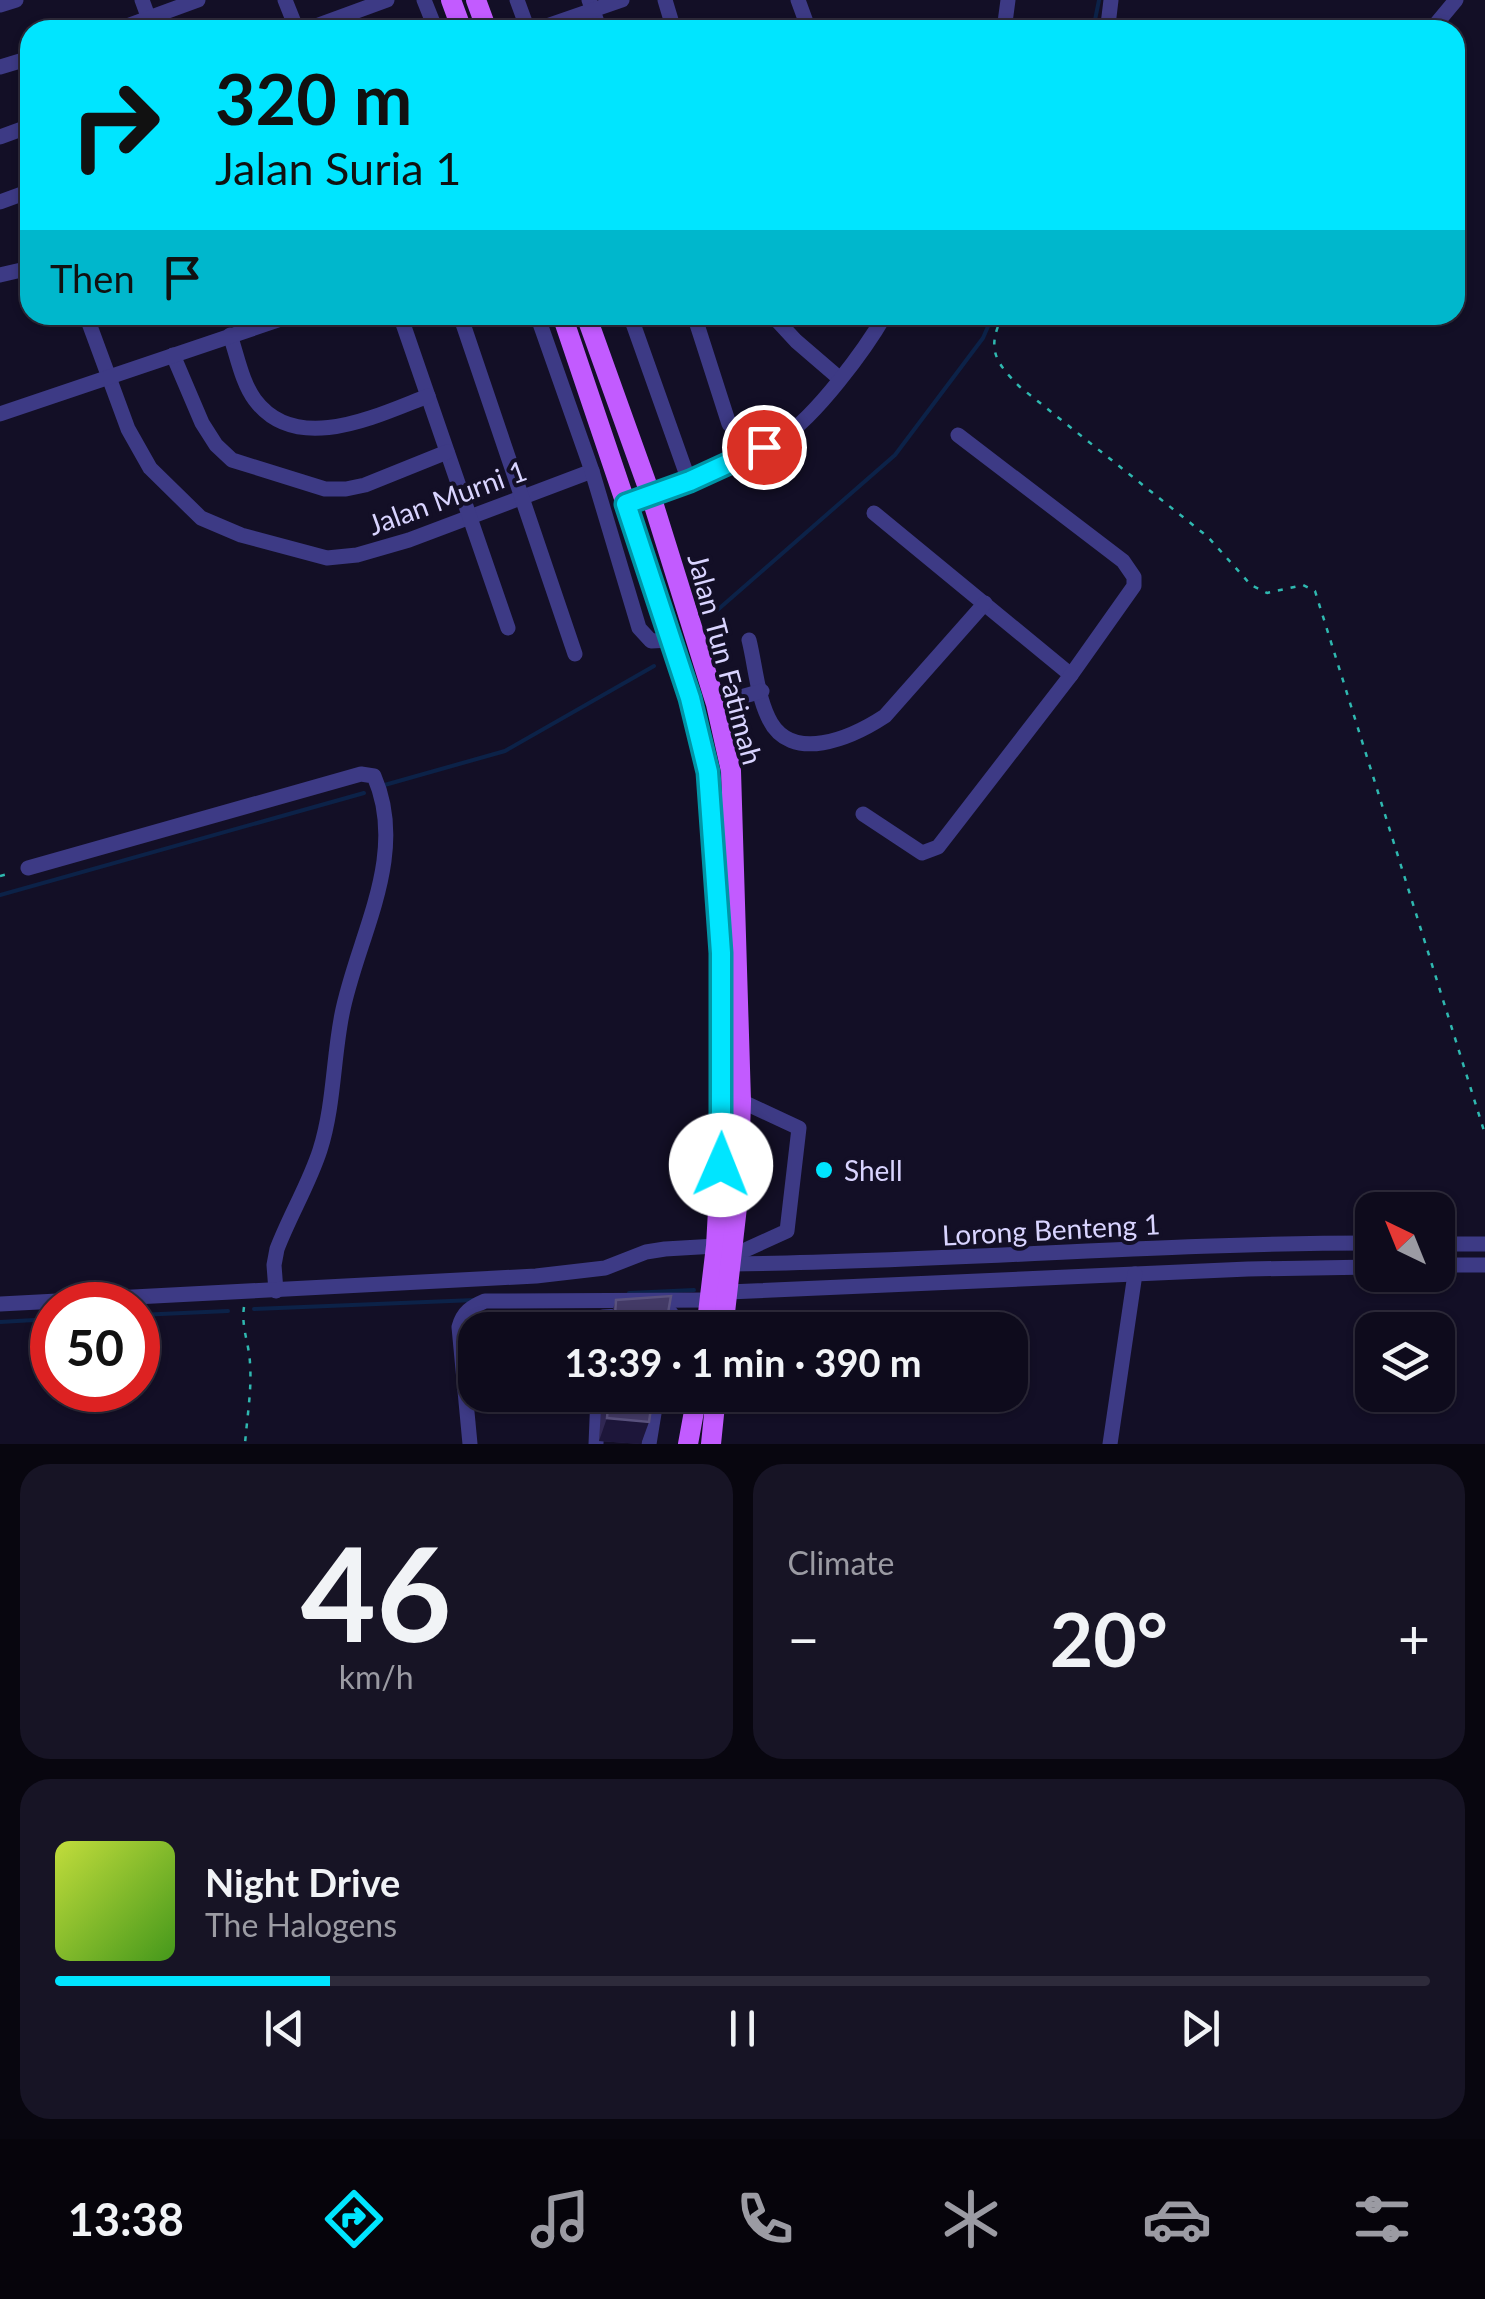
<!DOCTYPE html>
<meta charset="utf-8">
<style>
body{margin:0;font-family:Lato,sans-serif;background:#171425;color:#f1f3f6;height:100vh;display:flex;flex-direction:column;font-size:38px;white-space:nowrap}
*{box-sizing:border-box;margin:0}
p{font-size:32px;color:#9b9ba3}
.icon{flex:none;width:55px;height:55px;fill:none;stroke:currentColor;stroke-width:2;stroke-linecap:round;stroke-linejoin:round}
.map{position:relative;height:1444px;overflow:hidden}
.panel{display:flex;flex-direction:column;gap:20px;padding:20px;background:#08060f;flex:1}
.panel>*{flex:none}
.guide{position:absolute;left:20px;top:20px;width:1445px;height:305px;border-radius:30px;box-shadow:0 2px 8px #0004,0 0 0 2px #2e2b3b;background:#00e5ff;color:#111;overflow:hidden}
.needle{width:65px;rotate:317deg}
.tools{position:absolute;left:1355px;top:1192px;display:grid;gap:20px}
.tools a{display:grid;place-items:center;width:100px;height:100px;border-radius:20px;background:#0e0b1c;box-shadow:0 2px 8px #0004,0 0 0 2px #2e2b3b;font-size:50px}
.speed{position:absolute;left:30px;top:1282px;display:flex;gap:20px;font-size:50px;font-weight:700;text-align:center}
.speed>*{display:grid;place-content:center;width:130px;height:130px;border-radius:50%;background:#0e0b1c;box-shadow:0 2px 8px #0004,0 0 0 2px #2e2b3b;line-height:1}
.speed .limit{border:15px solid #d22;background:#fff;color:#111}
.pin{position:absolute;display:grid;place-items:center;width:85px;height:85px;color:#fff;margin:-42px;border:5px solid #fff;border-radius:50%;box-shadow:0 2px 10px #0007}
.me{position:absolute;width:110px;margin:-55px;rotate:1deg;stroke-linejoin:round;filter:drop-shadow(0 0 8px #0008)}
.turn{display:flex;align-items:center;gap:35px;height:210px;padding:0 30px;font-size:45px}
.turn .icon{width:130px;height:130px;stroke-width:2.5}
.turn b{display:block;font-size:70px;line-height:85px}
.then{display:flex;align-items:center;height:95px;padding:0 30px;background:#0003;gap:20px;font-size:38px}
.big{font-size:75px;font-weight:700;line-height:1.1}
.panel .widget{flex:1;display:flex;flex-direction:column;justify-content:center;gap:15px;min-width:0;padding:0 35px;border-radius:30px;background:#171425}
.panel .dial{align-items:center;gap:0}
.dial b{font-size:130px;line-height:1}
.song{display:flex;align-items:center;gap:30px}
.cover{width:120px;height:120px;border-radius:15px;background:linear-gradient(135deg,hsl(70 70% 55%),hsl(100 70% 35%))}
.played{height:10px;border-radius:5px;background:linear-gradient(90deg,#00e5ff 20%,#2e2b3b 20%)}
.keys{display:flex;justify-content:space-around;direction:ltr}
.heat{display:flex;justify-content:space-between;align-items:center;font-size:55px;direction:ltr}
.panel .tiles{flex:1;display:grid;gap:20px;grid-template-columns:1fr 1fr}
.widget:last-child{grid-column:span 2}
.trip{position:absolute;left:458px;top:1312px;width:570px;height:100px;border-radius:30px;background:#0e0b1c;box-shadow:0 2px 8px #0004,0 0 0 2px #2e2b3b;font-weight:700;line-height:100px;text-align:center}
.menu{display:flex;height:160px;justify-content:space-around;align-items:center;background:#06040b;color:#9b9ba3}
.menu .icon{width:70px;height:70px}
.menu .current{color:#00e5ff}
.menu b{font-size:45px;color:#f1f3f6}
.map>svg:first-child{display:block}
</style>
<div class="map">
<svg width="1485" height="1444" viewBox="0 0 1485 1444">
<rect width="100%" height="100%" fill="#130f26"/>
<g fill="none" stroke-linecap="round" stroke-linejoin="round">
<!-- stream -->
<g stroke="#0c2248" stroke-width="4">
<path d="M1093 30 1099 0"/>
<path d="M714 613 895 455 983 338 993 315"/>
<path d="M381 786 505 751 654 666"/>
<path d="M0 895 364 793"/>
<path d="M629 1293 694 1290"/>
<path d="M254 1309 475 1300"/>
<path d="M138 1315 228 1311"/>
<path d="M0 1322 52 1319"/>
</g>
<!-- path -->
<g stroke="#2fb8b0" stroke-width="2.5" stroke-dasharray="5 8" stroke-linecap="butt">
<path d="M1003 315C986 349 995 362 1020 387L1208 537 1251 585 1267 593 1303 585 1315 591 1485 1134"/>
<path d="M0 876 12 873"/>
<path d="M244 1307C241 1327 249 1343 250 1363 252 1390 247 1417 245 1444"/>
</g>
<!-- minor -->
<g stroke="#3d3a85" stroke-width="15">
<path d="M142 0 153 30"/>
<path d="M285 0 297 30"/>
<path d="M424 0 436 30"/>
<path d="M517 0 528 30"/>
<path d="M589 0 600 30"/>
<path d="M665 0 674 30"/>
<path d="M798 0 809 30"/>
<path d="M1111 0 1108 25 1115 30"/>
<path d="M0 5 16 0"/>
<path d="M116 30 198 0"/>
<path d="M305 30 387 0"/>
<path d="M535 30 622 0"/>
<path d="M1004 30 1008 0"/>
<path d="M1431 30 1456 0"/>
<path d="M0 67 30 58"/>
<path d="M0 137 30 126"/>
<path d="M0 202 30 191"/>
<path d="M0 275 30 268"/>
<path d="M86 315 128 429 150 468 201 518 241 535 327 558 357 555 409 540 592 471"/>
<path d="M400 315 508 628"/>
<path d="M460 315 575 654"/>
<path d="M537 315 592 471 639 628 651 641 672 640"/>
<path d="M630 315 689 481"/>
<path d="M694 315 729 424"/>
<path d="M772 315 796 341 839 378"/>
<path d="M230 335C237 355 242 383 255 400 297 456 378 415 428 396"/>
<path d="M173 355 202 423 216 445 232 460 325 489H346L365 485 447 452"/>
<path d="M0 414 293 315"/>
<path d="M626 504C678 488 735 467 782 438 816 416 865 350 885 315"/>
<path d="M874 513 1071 675"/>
<path d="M749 640C755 664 757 694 768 717 790 766 853 737 885 716L985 603"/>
<path d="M716 704 762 691"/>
<path d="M863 814 922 853 938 847 1071 675 1134 586V577L1123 561 958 435"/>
<path d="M28 868 361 774 374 776C409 856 357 937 342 1014 333 1059 334 1106 320 1150 309 1184 290 1215 277 1249L274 1265 276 1291"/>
<path d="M1438 1244H1485"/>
<path d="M732 1256 787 1231 799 1128 741 1101"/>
<path d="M731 1264C945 1262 1159 1243 1372 1243"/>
<path d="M1438 1265H1485"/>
<path d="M728 1292 1248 1269 1372 1267"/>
<path d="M0 1304 536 1276 605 1268 646 1252 665 1249 716 1246"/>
<path d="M602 1330 603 1317 671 1313 669 1330"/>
<path d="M470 1444 459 1327C463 1312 471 1307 485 1301L710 1300"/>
<path d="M596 1444 598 1395"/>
<path d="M649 1444 657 1395"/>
<path d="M1110 1444 1135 1274"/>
</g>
<!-- major -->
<g stroke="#c25bff" stroke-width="20">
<path d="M451 0 462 30"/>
<path d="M476 0 487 30"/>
<path d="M562 315 672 640 698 727 708 772 721 953 722 1139 716 1246 706 1330"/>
<path d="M586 315 651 496 716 704 731 771 741 1101 738 1198 723 1330"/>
<path d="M688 1444 697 1395"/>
<path d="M711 1444 716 1395"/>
</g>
</g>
<!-- wall -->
<g fill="#312854">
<path d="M616 1300 665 1330H607L608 1323Z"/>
<path d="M602 1395H653L641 1444 599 1441Z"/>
</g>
<!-- shaded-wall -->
<path fill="#1d163a" d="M607 1418 649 1422 641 1444 599 1441Z"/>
<!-- building -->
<g fill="#433a66" stroke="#5a527e" stroke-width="2.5">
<path d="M671 1296 665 1330H614L616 1300Z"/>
<path d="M609 1395H653L649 1422 607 1418Z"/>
</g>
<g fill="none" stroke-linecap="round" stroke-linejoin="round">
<!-- route casing -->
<g stroke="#0095a6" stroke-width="25">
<path id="route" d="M721 1165V953L708 772 690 698 626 504 690 481 764 447"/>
</g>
<!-- route -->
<use href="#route" stroke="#00e5ff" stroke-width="18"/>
</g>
<!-- markers -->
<circle fill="#00e5ff" stroke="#130f26" stroke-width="4" cx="824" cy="1170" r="10"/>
<g text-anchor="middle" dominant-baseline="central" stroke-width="8" stroke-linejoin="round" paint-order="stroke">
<!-- street labels -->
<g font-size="28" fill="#d9d4ff" stroke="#130f26">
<text transform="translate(447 497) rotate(-20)">Jalan Murni 1</text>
<text transform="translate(726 659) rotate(75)">Jalan Tun Fatimah</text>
<text transform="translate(1051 1229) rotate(-3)">Lorong Benteng 1</text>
</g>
<!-- poi labels -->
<g font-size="28" fill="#d9d4ff" stroke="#130f26" text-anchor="start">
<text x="844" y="1170">Shell</text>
</g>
</g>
</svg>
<div class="tools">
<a><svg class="needle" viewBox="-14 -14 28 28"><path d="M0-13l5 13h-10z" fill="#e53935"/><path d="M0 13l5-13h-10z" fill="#9b9ba3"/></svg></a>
<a><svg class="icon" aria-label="layers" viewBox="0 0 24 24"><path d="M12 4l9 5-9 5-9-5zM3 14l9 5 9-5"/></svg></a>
</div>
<div class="speed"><div class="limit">50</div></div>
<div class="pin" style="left:764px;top:447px;background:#d93025"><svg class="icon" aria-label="arrive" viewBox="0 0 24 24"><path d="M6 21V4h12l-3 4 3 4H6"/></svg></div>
<svg class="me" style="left:721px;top:1165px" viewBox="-20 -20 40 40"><circle r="19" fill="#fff"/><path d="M0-13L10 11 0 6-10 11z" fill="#00e5ff"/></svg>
<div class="trip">13:39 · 1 min · 390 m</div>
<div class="guide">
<div class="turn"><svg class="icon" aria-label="right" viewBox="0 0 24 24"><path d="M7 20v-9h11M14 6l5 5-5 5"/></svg><div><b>320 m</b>Jalan Suria 1</div></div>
<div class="then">Then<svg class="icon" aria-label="arrive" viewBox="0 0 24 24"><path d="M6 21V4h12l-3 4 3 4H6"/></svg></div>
</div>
</div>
<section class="panel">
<div class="tiles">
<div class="widget dial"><b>46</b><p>km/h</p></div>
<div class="widget"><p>Climate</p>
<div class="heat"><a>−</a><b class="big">20°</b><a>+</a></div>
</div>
<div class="widget">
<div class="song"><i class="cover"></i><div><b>Night Drive</b><p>The Halogens</p></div></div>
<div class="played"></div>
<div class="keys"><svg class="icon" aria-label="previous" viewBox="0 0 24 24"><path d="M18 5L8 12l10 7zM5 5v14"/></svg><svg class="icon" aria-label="pause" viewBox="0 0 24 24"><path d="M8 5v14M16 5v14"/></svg><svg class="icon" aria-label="next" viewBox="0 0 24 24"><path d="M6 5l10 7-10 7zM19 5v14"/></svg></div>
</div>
</div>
</section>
<nav class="menu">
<b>13:38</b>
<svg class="icon current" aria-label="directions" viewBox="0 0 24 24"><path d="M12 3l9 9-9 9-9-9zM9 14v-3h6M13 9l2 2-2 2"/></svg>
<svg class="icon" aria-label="music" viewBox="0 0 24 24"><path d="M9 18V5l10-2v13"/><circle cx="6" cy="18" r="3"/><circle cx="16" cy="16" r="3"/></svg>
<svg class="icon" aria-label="phone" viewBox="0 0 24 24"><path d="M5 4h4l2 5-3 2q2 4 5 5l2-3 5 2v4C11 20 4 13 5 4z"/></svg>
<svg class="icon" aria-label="climate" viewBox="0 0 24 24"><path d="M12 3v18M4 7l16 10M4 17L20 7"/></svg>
<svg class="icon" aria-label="car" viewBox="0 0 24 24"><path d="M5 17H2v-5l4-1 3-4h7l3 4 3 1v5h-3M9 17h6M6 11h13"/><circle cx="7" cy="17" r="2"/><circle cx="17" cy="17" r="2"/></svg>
<svg class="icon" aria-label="filters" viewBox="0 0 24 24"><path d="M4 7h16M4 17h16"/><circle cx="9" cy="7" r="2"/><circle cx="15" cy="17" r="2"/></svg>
</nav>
